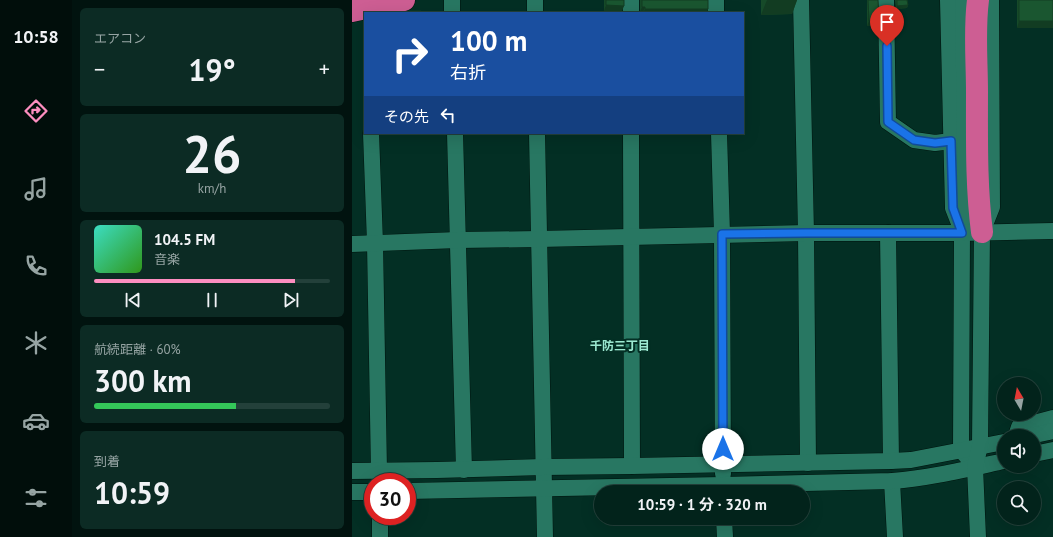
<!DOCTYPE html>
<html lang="ja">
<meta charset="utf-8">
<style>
body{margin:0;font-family:"PT Sans","Noto Sans JP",sans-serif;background:#0c2b24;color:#f1f3f6;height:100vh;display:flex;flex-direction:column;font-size:15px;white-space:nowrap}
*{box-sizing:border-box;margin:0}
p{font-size:13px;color:#96a4a3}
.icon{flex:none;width:22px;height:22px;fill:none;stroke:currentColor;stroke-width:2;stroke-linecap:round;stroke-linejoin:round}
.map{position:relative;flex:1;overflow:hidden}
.panel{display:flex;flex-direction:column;gap:8px;padding:8px;background:#01130f;width:280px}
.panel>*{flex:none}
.guide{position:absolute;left:12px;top:12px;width:380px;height:122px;border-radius:0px;box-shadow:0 4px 16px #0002,0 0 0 1px #23403a;background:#1a4fa0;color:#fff;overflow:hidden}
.needle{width:26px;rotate:350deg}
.tools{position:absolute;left:645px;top:377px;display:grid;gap:8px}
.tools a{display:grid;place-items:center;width:44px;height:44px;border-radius:50%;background:#02231b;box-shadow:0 4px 16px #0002,0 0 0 1px #23403a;font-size:20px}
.speed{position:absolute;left:12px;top:473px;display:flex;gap:8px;font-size:20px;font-weight:700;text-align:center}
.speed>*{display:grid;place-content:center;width:52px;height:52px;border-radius:50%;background:#02231b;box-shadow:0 4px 16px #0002,0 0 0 1px #23403a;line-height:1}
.speed .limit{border:6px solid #d22;background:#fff;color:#111}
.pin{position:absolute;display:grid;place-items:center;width:34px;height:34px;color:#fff;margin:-41px -17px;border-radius:50% 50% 50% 0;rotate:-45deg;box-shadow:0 0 4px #0007}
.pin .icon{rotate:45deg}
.me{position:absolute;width:44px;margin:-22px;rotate:0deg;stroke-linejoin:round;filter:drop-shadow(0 0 3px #0008)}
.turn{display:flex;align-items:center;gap:14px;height:84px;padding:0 20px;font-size:18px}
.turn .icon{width:52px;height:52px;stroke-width:2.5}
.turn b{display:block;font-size:28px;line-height:34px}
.then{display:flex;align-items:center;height:38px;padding:0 20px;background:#0003;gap:8px;font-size:15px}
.big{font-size:30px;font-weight:700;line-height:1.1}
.panel .tile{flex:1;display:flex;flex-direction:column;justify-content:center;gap:6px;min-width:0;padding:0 14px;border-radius:6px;background:#0c2b24}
.panel .dial{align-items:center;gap:0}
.dial b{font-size:52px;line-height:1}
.song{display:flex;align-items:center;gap:12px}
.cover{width:48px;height:48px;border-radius:6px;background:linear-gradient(135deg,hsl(170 70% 55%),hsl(110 70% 35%))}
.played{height:4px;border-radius:2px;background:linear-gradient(90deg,#fd8ec0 85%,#23403a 85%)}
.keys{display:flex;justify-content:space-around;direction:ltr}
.heat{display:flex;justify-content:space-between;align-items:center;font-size:22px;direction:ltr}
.charge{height:6px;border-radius:3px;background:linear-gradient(90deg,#34c759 60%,#23403a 0)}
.trip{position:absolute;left:242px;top:485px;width:216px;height:40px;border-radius:20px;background:#02231b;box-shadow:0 4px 16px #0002,0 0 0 1px #23403a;font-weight:700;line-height:40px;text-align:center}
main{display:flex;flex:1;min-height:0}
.tabs{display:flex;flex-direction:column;width:72px;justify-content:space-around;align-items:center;background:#010e0b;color:#96a4a3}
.tabs .icon{width:28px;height:28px}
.tabs .current{color:#fd8ec0}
.tabs b{font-size:18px;color:#f1f3f6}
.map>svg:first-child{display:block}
</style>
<main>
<nav class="tabs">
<b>10:58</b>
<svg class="icon current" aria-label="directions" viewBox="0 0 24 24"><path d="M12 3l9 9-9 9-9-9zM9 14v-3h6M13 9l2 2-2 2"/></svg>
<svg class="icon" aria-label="music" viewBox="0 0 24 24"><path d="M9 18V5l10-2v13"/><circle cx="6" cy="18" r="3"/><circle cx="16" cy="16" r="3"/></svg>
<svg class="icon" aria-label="phone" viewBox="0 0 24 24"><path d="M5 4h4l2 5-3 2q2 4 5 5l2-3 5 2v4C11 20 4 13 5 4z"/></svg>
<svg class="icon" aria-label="climate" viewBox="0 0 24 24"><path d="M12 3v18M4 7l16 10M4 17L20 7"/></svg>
<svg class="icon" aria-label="car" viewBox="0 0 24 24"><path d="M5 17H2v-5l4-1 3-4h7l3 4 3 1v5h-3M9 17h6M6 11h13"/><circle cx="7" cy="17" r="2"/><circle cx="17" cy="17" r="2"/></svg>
<svg class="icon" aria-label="filters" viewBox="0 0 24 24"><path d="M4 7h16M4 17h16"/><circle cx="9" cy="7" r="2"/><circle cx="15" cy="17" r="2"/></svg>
</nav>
<section class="panel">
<div class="tile"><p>エアコン</p>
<div class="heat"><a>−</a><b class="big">19°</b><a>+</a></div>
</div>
<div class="tile dial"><b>26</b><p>km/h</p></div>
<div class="tile">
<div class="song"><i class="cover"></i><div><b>104.5 FM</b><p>音楽</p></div></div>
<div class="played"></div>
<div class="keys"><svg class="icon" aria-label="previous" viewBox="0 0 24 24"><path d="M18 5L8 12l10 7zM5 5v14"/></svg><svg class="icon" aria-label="pause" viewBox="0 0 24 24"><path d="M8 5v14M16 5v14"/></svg><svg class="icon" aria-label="next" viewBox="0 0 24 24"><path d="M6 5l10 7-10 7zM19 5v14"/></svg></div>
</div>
<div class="tile"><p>航続距離 · 60%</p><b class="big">300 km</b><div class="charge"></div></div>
<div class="tile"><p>到着</p><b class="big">10:59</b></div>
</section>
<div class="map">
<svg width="701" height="537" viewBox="0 0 701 537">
<rect width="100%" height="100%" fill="#032f24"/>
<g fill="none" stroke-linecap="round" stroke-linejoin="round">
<!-- minor casing -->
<g stroke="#00140e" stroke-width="17">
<g id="minor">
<path d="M100 0V13"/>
<path d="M183 0V13"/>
<path d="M279 0V13"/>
<path d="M364 0V13"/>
<path d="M449 0 454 233 456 463"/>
<path d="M534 0 536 122 562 140 583 143 599 141"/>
<path d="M596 0 601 208 610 231"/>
<path d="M611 0 614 206 610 233 609 450 616 458"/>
<path d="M19 133 23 243 27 471"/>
<path d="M103 133 112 470"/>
<path d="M185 133 193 537"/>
<path d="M279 133 280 466"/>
<path d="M367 133 370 234 371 474"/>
<path d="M536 233 539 461"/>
<path d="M0 244 106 240 187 239 454 233H610L701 231"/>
<path d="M664 436 667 427 701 418"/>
<path d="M678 436 701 431"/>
<path d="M682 454 701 450"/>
<path d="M0 471 85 470 191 467 280 466 539 461 559 460 652 442"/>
<path d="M540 481 543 537"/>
<path d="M55 491 371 485 540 481C578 478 615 469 652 461"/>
<path d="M0 492H21"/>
<path d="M28 516V537"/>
<path d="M372 518 373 537"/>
<path d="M626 537 623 467 628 446 630 232 640 207 639 0"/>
</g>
</g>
<!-- highway casing -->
<g stroke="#00140e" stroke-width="23">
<g id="highway">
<path d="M626 0C622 30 625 61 625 92 625 138 624 186 630 232"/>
<path d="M0 11 52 0"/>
</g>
</g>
<!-- minor -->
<use href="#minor" stroke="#287762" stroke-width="16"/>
<!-- highway -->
<use href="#highway" stroke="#cd5e93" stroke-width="22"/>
</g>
<!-- wall -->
<g fill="#164a29">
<path d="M252 0H272L270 11H252Z"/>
<path d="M288 0H356L355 13H291V12H288Z"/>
<path d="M409 0H445L440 14 409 15Z"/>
<path d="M515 0H526L527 21 525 26H515Z"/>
<path d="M543 0H555L556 5 555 8 544 9Z"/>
<path d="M665 0H701L665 28Z"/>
</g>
<!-- shaded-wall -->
<g fill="#123c22">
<path d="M415 0H445L440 14 409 15Z"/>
<path d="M254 5 272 6 270 11H252Z"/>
<path d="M556 5 555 8 544 9 545 6Z"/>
<path d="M290 7H293L291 12H288Z"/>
<path d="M293 9H356L355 13H291Z"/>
<path d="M517 21H527L525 26H515Z"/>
<path d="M667 21H701V28H665Z"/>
</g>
<!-- building -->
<g fill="#1a5630" stroke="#123c22">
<path d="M254 0H272V6L254 5Z"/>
<path d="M290 0H356V9H293V7H290Z"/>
<path d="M516 0H526L527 21H517Z"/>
<path d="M545 0H555L556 5 545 6Z"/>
<rect x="667" y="0" width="34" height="21"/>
<path d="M56 11H69V12L95 13H56Z"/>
</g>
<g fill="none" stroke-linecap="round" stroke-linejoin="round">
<!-- route casing -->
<g stroke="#114b97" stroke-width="10">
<path id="route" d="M371 449 370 234 454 233H610L601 208 599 141 583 143 562 140 536 122 535 46"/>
</g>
<!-- route -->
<use href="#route" stroke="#1a73e8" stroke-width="7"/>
</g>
<g text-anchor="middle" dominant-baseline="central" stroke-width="4" stroke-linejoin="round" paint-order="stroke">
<!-- neighbourhood labels -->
<g font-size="12" font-weight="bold" fill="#9ce9d1" stroke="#032f24">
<text x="268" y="345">千防三丁目</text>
</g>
</g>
</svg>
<div class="tools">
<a><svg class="needle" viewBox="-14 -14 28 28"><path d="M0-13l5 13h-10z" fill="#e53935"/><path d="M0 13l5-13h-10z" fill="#96a4a3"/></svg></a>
<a><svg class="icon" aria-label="sound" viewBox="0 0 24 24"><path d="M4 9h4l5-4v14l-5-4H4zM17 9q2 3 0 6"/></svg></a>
<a><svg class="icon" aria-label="search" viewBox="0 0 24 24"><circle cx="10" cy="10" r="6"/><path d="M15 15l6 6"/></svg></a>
</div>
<div class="speed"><div class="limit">30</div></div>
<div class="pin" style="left:535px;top:46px;background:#d93025"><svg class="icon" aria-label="arrive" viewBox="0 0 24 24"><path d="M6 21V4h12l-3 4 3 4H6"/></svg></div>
<svg class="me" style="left:371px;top:449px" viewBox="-20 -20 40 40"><circle r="19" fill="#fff"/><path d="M0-13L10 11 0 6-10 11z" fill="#1a73e8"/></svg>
<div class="trip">10:59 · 1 分 · 320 m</div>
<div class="guide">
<div class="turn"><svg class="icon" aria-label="right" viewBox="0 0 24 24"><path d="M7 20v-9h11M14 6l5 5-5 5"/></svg><div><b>100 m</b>右折</div></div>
<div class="then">その先<svg class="icon" aria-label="left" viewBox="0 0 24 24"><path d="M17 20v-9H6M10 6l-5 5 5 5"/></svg></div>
</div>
</div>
</main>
